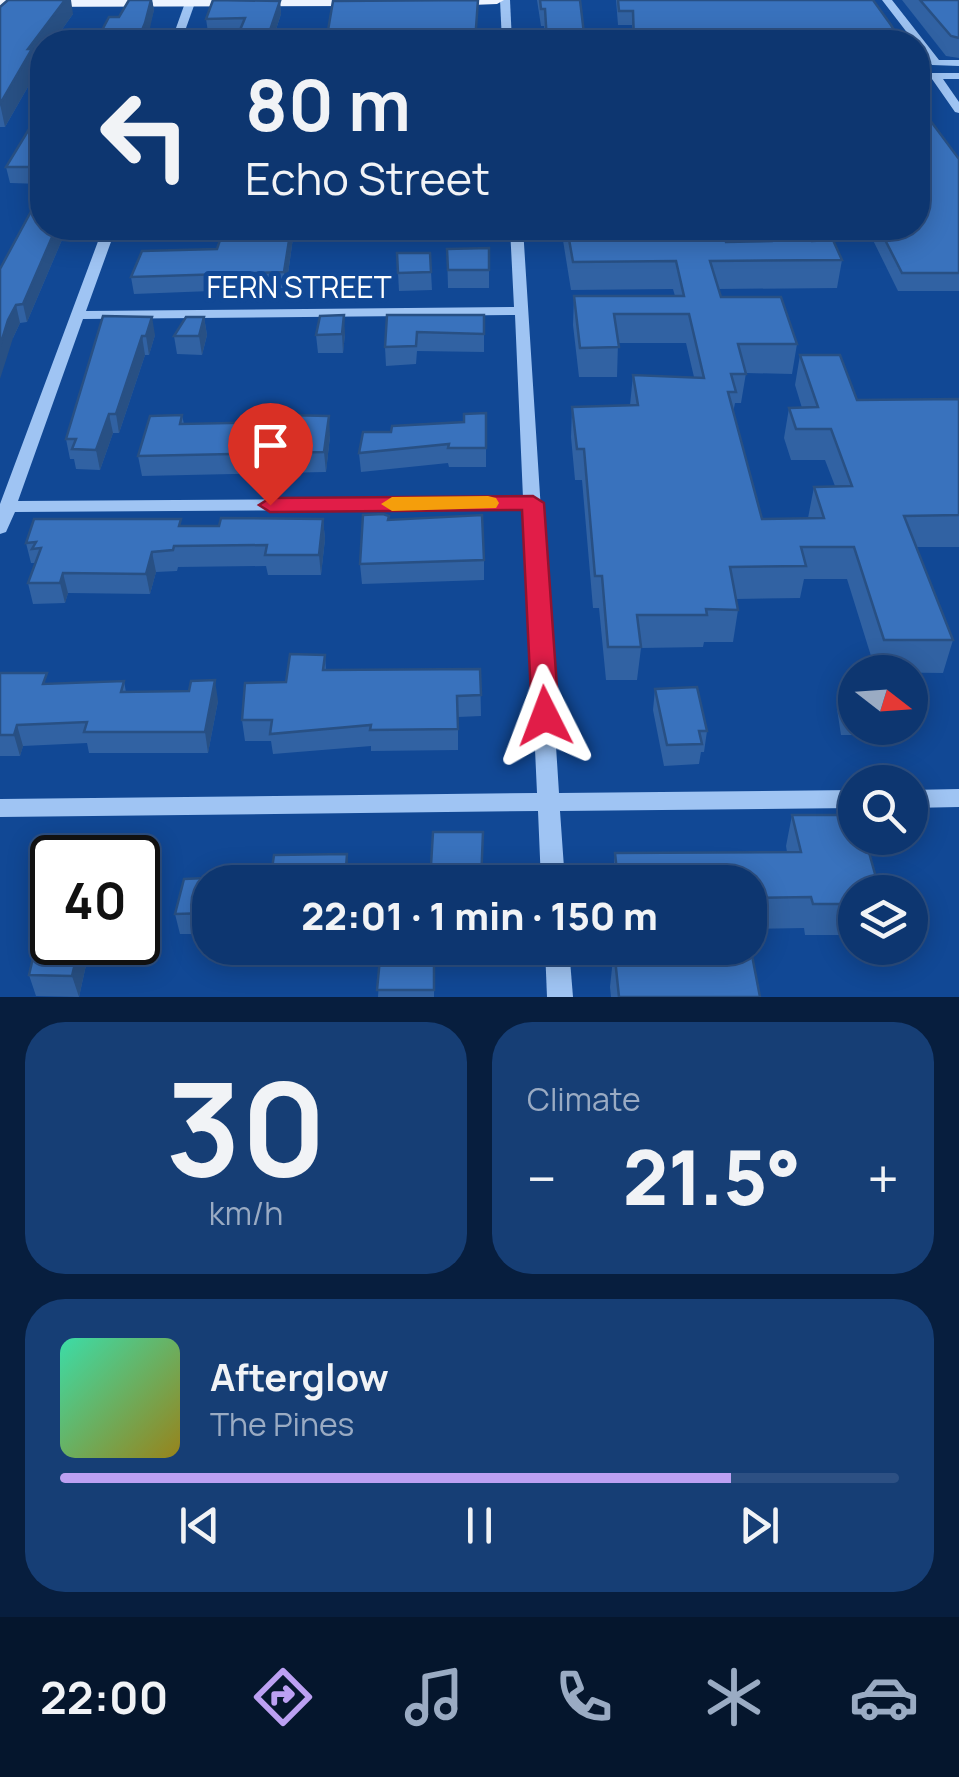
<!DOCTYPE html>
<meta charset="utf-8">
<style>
body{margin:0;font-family:Manrope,sans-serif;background:#163e75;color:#f1f3f6;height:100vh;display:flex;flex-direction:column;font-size:38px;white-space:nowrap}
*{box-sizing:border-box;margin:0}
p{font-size:32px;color:#9aabc3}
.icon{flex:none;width:55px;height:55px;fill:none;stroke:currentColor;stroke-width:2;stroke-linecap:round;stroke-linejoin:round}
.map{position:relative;height:997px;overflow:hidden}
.drawer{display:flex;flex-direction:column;gap:25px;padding:25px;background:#071e3e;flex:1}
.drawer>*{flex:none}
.hud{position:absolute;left:30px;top:30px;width:900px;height:210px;border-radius:40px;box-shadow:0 5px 25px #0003,0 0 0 2px #2d5083;background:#0d3670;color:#f1f3f6;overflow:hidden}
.needle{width:65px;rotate:107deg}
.buttons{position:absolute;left:838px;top:655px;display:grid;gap:20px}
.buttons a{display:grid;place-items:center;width:90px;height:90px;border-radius:50%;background:#0d3670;box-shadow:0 5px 25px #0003,0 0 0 2px #2d5083;font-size:50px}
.speed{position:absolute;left:30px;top:835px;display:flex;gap:20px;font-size:50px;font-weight:700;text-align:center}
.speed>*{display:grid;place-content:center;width:130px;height:130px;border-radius:50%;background:#0d3670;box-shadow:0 5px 25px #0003,0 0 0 2px #2d5083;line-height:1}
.speed .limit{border:5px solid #111;border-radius:15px;background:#fff;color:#111}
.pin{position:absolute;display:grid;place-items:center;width:85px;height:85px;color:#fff;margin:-102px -42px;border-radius:50% 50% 50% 0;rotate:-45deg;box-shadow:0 0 10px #0007}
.pin .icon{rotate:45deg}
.me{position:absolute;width:110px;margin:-55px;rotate:357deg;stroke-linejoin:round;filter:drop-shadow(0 0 8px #0008)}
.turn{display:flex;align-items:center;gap:35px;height:210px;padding:0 50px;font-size:45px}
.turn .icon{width:130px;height:130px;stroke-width:2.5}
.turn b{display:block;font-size:70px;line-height:85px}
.big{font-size:75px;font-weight:800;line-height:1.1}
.drawer .card{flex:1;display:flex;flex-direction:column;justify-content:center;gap:15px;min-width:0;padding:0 35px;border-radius:40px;background:#163e75}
.drawer .dial{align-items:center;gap:0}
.dial b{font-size:130px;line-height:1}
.song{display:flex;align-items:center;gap:30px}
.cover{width:120px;height:120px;border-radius:15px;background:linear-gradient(135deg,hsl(160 70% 55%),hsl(50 70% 35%))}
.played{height:10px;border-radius:5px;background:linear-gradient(90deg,#bca0f2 80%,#2d5083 80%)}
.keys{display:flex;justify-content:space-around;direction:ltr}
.heat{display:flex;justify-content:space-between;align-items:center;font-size:55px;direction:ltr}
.drawer .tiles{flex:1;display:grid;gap:25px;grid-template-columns:1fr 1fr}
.card:last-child{grid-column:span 2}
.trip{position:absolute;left:192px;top:865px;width:575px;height:100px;border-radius:40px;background:#0d3670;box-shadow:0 5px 25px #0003,0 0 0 2px #2d5083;font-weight:800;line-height:100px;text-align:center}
.tabs{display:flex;height:160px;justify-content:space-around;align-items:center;background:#05162d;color:#9aabc3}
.tabs .icon{width:70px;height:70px}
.tabs .active{color:#bca0f2}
.tabs b{font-size:45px;color:#f1f3f6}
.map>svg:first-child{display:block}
</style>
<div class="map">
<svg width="959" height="997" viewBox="0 0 959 997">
<rect width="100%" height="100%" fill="#114895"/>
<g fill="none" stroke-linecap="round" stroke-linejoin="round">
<!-- minor -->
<g fill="#9fc4f3" fill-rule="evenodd">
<path d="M186 0H196L181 42H171Z"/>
<path d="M500 0H510L512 42H502Z"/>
<path d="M882 0H892L939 60H959V66L932 65Z"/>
<path d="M918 73H959V79H943L959 102V113L955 112 932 79H918Z"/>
<path d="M103 228H116L86 311 514 307 510 228H523L559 793 855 790V808L560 811 565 882H541L538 811 0 817V799L537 793 524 509 15 512 6 532 0 534V504ZM515 315 523 498 18 501 83 319Z"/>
<path d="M959 789V807L910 808V790Z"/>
<path d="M545 948H569L573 997H547Z"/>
</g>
<!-- major -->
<g fill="#ecf3ff" fill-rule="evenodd">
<path d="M0 0H371L373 2 366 6 0 7Z"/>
<path d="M441 0H504L497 4 446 6Z"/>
</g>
</g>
<!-- wall -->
<g fill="#3162a3">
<path d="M129 0H152L154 10 145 42H102L100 34 119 17Z"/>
<path d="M537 0H580L585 42H545L544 26H541Z"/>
<path d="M616 0H873L901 42H633L632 25H618Z"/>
<path d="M902 0H959V58L946 56Z"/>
<path d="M277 1H280L281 14 272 42H235L240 31 208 32 206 19Z"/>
<path d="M0 7 73 14 53 42H42V57L36 66 37 71 5 127H0Z"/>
<path d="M918 73 923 84 920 100H918Z"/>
<path d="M42 116V184L10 183 6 167Z"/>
<path d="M959 159V291H898L867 228H918Z"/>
<path d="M42 228H67L27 322 20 323 13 338 0 269Z"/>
<path d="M224 228H343L342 234 293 238 286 288 134 294 131 277 217 249Z"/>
<path d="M561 228H721L726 242 755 241 749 228H806L812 241 842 260 837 288 718 289 721 297 797 344 792 374 746 373 741 403H735L733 413 762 519 808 518 814 487 835 486 825 460H791L784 438 789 408H802L795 385 800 355 857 400 959 399V547H916L953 640 943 673 861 672H876L847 579H804L800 598 736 599 738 610 733 642H704L703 647 641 648 637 680H606L599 608H593L582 480H575L571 437 572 407 630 405 633 375 694 377 686 343H618L617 377H579L573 325 574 296H675L673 289 571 290Z"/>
<path d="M489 248V288H448L447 249Z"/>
<path d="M397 253H430L432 290 399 291Z"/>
<path d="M387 315H484V352L417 351 416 364 386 366 385 347Z"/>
<path d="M103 316 155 335 149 355H145L119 433H113L100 470 76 469 74 459H70L66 439Z"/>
<path d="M204 317 207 335 202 355 177 354 174 336Z"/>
<path d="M345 334 343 353H318L316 335Z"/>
<path d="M486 413V467H449L448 463 361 472 359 453 391 432 464 422V414Z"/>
<path d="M182 415 184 424 330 436 326 472 142 476 138 456Z"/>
<path d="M389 516V520L484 560V580L362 584 360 564Z"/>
<path d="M323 519 325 539 321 575H268L266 566 178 567 177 571 156 572 150 594 68 593 65 603 33 604 28 583 35 563H31L26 543 182 526H219Z"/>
<path d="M325 655 326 670 480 669 481 716 458 717V750L371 751V746L273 754 271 741H245L242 720 286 682Z"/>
<path d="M0 673 50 684 124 681 126 692 218 701 208 753H89L87 743 23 746 20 756H0Z"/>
<path d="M848 673H855V728H906L904 735H841L837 709 842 689H845Z"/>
<path d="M655 689 707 731 704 752H701L699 764 664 766 653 710Z"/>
<path d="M792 815 855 892V935H805L804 928 750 929V882H612L615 853 787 852 786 846Z"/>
<path d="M145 852 150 874 143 918H138V858Z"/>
<path d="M349 875 210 882V934H180L175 914 184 879Z"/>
<path d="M381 948H494L434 949V997H378Z"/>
<path d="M614 949 760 997H611L610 987Z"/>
<path d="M88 956 79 997 36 996 29 975Z"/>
</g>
<!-- shaded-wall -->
<g fill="#285084">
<path d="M65 0H71L73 14 53 42H42V57L36 66 37 71 5 127 0 104 28 49Z"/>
<path d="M151 0H152L154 10 148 37 145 42H137Z"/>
<path d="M276 0 277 8 280 1 281 14 272 42H266Z"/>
<path d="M56 228H67L27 322 23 304Z"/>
<path d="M291 228H292L293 238 286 288 284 272Z"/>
<path d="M16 305 20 323 13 338 0 379V346L8 320Z"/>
<path d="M344 315 345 334 343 353 342 334Z"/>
<path d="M152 317 155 335 149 355 146 336Z"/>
<path d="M204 317 207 335 202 355 199 336Z"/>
<path d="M142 336 145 355 119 433 116 414Z"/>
<path d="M109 414 113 433 100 470 96 450Z"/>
<path d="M329 416 330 436 326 472 324 452Z"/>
<path d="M323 519 325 539 321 575 319 555Z"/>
<path d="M152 552 156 572 150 594 146 574Z"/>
<path d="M63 573 68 593 65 603 60 583Z"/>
<path d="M215 680 218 701 208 753 205 732Z"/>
<path d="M17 725 23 746 20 756 14 735Z"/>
<path d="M145 852 150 874 143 918 138 896Z"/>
<path d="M347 854 349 875V882H345Z"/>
<path d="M80 942H83L88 956 79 997 72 976Z"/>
</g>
<!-- building -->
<g fill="#3972bd" stroke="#285084" stroke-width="2.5">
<path d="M8 0H65L28 49H32L0 104V7Z"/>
<path d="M129 0H151L145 23 137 42H107L111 37 100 34 109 17H119Z"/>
<path d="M213 0 280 1 266 42H235L245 18 206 19Z"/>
<path d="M478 0 475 42H326L333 1Z"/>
<path d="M540 0H580L585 42H547L545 9H541Z"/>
<path d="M618 0H873L891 25 901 42H634L633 11H619Z"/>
<path d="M920 0H959V38L951 36Z"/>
<path d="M918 104 959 159V273H902L879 228H918Z"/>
<path d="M37 116H42V167H6Z"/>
<path d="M42 191V228H56L23 304 16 305 8 320 0 346V269Z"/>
<path d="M224 228H291L284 272 131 277 142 251 217 249Z"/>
<path d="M567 228H721L726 242 771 241 765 228H806L812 241 833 240 842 260 710 261 721 297H781L797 344H738L746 374H731L736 392H728L762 519 824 518 814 487 852 486 831 429H796L789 408 818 407 800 355H840L857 400 959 399V515L904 516 953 640H884L854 547H801L806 566 730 567 738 610 706 609 707 615H637L641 647H608L602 576H595L584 449H577L572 407 638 405 633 375 704 378 689 314H614L619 347 580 348 574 296H684L676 261 573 262Z"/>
<path d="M489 248V270H448L447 249Z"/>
<path d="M397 253H430L431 272 398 273Z"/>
<path d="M344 315 342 334 316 335 320 316Z"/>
<path d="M387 315H484V334L417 332 416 346 385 347Z"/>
<path d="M103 316 152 317 146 336H142L116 414H109L96 450 72 449 76 439H66Z"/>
<path d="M186 317H204L199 336H174Z"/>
<path d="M486 413V448H448L449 444 359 453 363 432H391L392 426 464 422V414Z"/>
<path d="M182 415 180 424 283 422 284 415 329 416 324 452 138 456 150 416Z"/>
<path d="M383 514 389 516 388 520 482 515 484 560 360 564 363 515Z"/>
<path d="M221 518 323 519 319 555H265L267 545 174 546 173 550 152 552 146 574 63 573 60 583H28L41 548 32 549 36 542 26 543 34 519H181L179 526H219Z"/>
<path d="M290 654 325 655 323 670 480 669 481 695 457 696 458 729 370 730 371 725 270 734 272 720H242L245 683 286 682Z"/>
<path d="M0 673H47L43 684 124 681 121 692 189 691 191 681 215 680 205 732H84L87 722 17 725 14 735H0Z"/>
<path d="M848 673H855V714H846L842 689H851Z"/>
<path d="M697 687 707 731H699L702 744 667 745 655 689Z"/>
<path d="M792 815H855V838H865L880 892H855V904H813L811 897 750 898V882H618L615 853 801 852Z"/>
<path d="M433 832H483L481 882H430Z"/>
<path d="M145 852 138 896V858H57L58 854Z"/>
<path d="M347 854 345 882H210V913L175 914 184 879 271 875 274 855Z"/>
<path d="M38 936H52V942H80L72 976 29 975Z"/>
<path d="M381 948H434V990H377Z"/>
<path d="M614 949 751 950 760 997H619Z"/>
</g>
<!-- route -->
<path fill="#e11d48" stroke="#92132f" stroke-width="2.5" d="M533 496 544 503 559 716 555 723H536L532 716 522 510 270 512 259 505 270 498Z"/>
<!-- slow -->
<path fill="#f59e0b" d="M488 496 496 498 499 503 496 508 392 511 381 504 392 497Z"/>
<g text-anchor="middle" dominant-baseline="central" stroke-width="10" stroke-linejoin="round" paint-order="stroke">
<!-- street labels -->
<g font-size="30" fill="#fff" stroke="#114895">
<text x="299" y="286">FERN STREET</text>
</g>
</g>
</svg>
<div class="buttons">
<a><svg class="needle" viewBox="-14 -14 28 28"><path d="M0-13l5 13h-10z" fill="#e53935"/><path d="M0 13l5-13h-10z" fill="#9aabc3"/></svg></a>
<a><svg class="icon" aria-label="search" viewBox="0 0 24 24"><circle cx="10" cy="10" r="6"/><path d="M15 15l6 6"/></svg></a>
<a><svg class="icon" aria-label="layers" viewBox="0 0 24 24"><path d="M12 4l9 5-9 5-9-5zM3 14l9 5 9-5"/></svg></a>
</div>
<div class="speed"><div class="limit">40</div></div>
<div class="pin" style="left:270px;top:505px;background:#d93025"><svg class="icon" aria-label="arrive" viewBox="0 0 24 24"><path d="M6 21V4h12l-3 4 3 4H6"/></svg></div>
<svg class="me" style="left:545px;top:716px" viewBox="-20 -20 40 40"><path d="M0-17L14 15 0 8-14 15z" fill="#e11d48" stroke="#fff" stroke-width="4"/></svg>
<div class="trip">22:01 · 1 min · 150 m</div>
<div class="hud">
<div class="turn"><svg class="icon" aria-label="left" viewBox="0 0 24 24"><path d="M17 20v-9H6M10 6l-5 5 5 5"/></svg><div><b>80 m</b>Echo Street</div></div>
</div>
</div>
<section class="drawer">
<div class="tiles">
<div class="card dial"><b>30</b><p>km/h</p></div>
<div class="card"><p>Climate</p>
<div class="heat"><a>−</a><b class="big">21.5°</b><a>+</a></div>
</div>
<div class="card">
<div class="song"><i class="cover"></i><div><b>Afterglow</b><p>The Pines</p></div></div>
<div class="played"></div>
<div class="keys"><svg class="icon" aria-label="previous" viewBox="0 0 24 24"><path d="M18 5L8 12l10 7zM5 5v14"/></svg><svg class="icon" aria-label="pause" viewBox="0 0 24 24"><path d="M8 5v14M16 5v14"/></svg><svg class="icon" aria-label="next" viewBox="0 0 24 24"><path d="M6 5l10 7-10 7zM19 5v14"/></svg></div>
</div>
</div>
</section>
<nav class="tabs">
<b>22:00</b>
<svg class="icon active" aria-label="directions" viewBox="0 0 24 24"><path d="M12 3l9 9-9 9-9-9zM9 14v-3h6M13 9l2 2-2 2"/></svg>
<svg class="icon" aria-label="music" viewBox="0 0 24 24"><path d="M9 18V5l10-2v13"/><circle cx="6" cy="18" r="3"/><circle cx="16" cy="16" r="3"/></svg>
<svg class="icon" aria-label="phone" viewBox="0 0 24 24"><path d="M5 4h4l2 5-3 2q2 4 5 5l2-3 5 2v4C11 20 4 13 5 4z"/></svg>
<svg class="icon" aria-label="climate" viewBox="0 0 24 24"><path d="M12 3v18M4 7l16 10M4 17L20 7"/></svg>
<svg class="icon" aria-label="car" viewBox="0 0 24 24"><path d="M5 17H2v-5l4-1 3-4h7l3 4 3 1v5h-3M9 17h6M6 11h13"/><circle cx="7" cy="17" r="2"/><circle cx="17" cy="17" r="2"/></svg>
</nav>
